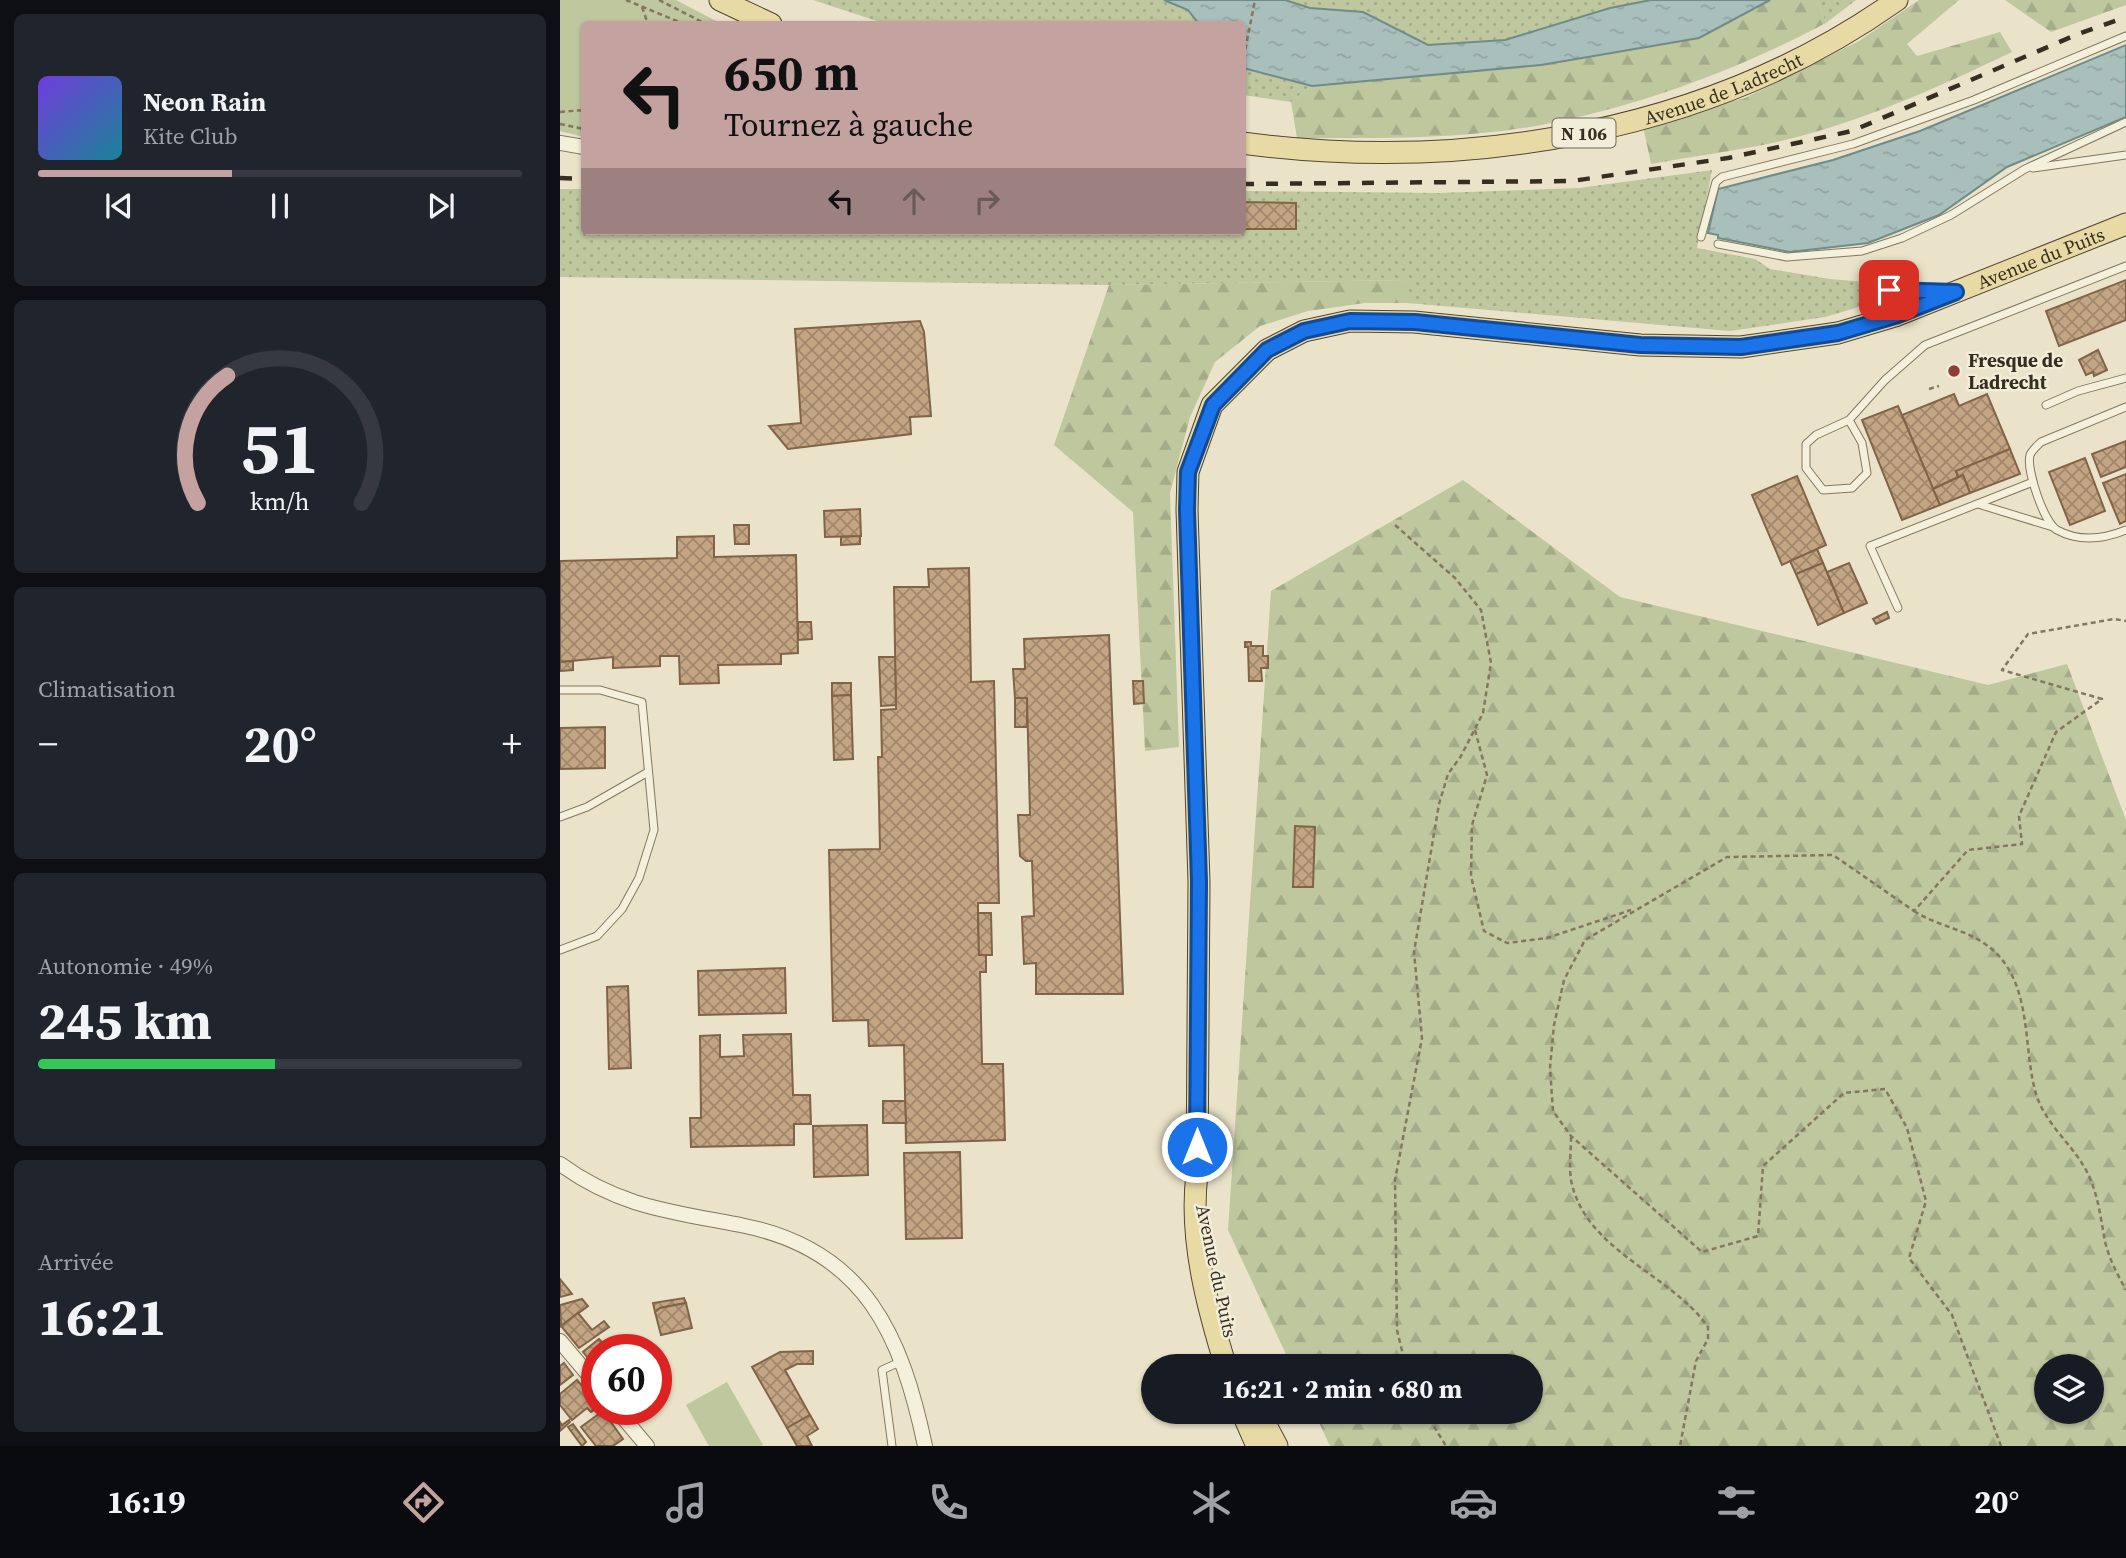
<!DOCTYPE html>
<html lang="fr">
<meta charset="utf-8">
<style>
body{margin:0;font-family:"Source Serif 4",serif;background:#20242c;color:#f1f3f6;height:100vh;display:flex;flex-direction:column;font-size:26px;white-space:nowrap}
*{box-sizing:border-box;margin:0}
p{font-size:23px;color:#9ea1a6}
.icon{flex:none;width:38px;height:38px;fill:none;stroke:currentColor;stroke-width:2;stroke-linecap:round;stroke-linejoin:round}
.map{position:relative;flex:1;overflow:hidden}
.drawer{display:flex;flex-direction:column;gap:14px;padding:14px;background:#0d0f14;width:560px}
.drawer>*{flex:none}
.banner{position:absolute;left:21px;top:21px;width:665px;height:214px;border-radius:7px;box-shadow:0 2px 5px #0004;background:#c4a2a0;color:#111;overflow:hidden}
.buttons{position:absolute;left:1474px;top:1354px;display:grid;gap:14px}
.buttons a{display:grid;place-items:center;width:70px;height:70px;border-radius:50%;background:#171b24;box-shadow:0 2px 5px #0004;font-size:35px}
.speed{position:absolute;left:21px;top:1334px;display:flex;gap:14px;font-size:35px;font-weight:700;text-align:center}
.speed>*{display:grid;place-content:center;width:91px;height:91px;border-radius:50%;background:#171b24;box-shadow:0 2px 5px #0004;line-height:1}
.speed .limit{border:10px solid #d22;background:#fff;color:#111}
.pin{position:absolute;display:grid;place-items:center;width:60px;height:60px;color:#fff;margin:-30px;border-radius:14px;box-shadow:0 4px 10px #0006}
.me{position:absolute;width:77px;margin:-38px;rotate:0deg;stroke-linejoin:round;filter:drop-shadow(0 0 5px #0008)}
.turn{display:flex;align-items:center;gap:24px;height:147px;padding:0 28px;font-size:32px}
.turn .icon{width:91px;height:91px;stroke-width:2.5}
.turn b{display:block;font-size:49px;line-height:60px}
.lanes{display:flex;align-items:center;height:66px;padding:0 28px;background:#0003;justify-content:center;gap:35px;direction:ltr}
.lanes .off{opacity:.35}
.big{font-size:52px;font-weight:700;line-height:1.1}
.drawer .widget{flex:1;display:flex;flex-direction:column;justify-content:center;gap:10px;min-width:0;padding:0 24px;border-radius:10px;background:#20242c}
.drawer .dial{align-items:center;gap:0}
.dial svg{height:182px;overflow:visible;fill:none;stroke:#363941;stroke-width:7;stroke-linecap:round;text-anchor:middle}
.dial text{fill:#f1f3f6;stroke:none}
.song{display:flex;align-items:center;gap:21px}
.cover{width:84px;height:84px;border-radius:10px;background:linear-gradient(135deg,hsl(260 70% 55%),hsl(190 70% 35%))}
.played{height:7px;border-radius:4px;background:linear-gradient(90deg,#c4a2a0 40%,#363941 40%)}
.keys{display:flex;justify-content:space-around;direction:ltr}
.heat{display:flex;justify-content:space-between;align-items:center;font-size:38px;direction:ltr}
.charge{height:10px;border-radius:5px;background:linear-gradient(90deg,#34c759 49%,#363941 0)}
.trip{position:absolute;left:581px;top:1354px;width:402px;height:70px;border-radius:35px;background:#171b24;box-shadow:0 2px 5px #0004;font-weight:700;line-height:70px;text-align:center}
.tabs{display:flex;height:112px;justify-content:space-around;align-items:center;background:#090b0e;color:#9ea1a6}
.tabs .icon{width:49px;height:49px}
.tabs .selected{color:#c4a2a0}
.tabs b{font-size:32px;color:#f1f3f6}
main{display:flex;flex:1;min-height:0}
.map>svg:first-child{display:block}
</style>
<main>
<section class="drawer">
<div class="widget">
<div class="song"><i class="cover"></i><div><b>Neon Rain</b><p>Kite Club</p></div></div>
<div class="played"></div>
<div class="keys"><svg class="icon" aria-label="previous" viewBox="0 0 24 24"><path d="M18 5L8 12l10 7zM5 5v14"/></svg><svg class="icon" aria-label="pause" viewBox="0 0 24 24"><path d="M8 5v14M16 5v14"/></svg><svg class="icon" aria-label="next" viewBox="0 0 24 24"><path d="M6 5l10 7-10 7zM19 5v14"/></svg></div>
</div>
<div class="widget dial"><svg viewBox="0 0 100 80">
<path d="M14 69A42 42 0 1 1 86 69"/>
<path d="M14 69A42 42 0 0 1 27 13" stroke="#c4a2a0"/>
<text x="50" y="56" font-size="32" font-weight="700">51</text>
<text x="50" y="72" font-size="11">km/h</text>
</svg></div>
<div class="widget"><p>Climatisation</p>
<div class="heat"><a>−</a><b class="big">20°</b><a>+</a></div>
</div>
<div class="widget"><p>Autonomie · 49%</p><b class="big">245 km</b><div class="charge"></div></div>
<div class="widget"><p>Arrivée</p><b class="big">16:21</b></div>
</section>
<div class="map">
<svg width="1566" height="1446" viewBox="0 0 1566 1446">
<defs>
<pattern id="grass-dots" width="8" height="8" patternUnits="userSpaceOnUse" patternTransform="scale(1.75)"><rect width="8" height="8" fill="#bec79e"/><path d="M2 2h.1M6 6h.1" fill="none" stroke="#a4ab88" stroke-width="1.8" stroke-linecap="round"/></pattern>
<pattern id="forest-firs" width="22" height="20" patternUnits="userSpaceOnUse" patternTransform="scale(1.75)"><rect width="22" height="20" fill="#bec79e"/><path d="M5 1l3.5 6h-7zM16 11l3.5 6h-7z" fill="#a4ab88"/></pattern>
<pattern id="water-ripples" width="26" height="14" patternUnits="userSpaceOnUse" patternTransform="scale(1.75)"><rect width="26" height="14" fill="#a9bfbb"/><path d="M2 4q2-2 4 0t4 0M15 11q2-2 4 0t4 0" fill="none" stroke="#92a4a0"/></pattern>
<pattern id="building-cross-hatch" width="8" height="8" patternUnits="userSpaceOnUse" patternTransform="scale(1.75)"><rect width="8" height="8" fill="#c4a583"/><path d="M0 0l8 8M0 8l8-8" fill="none" stroke="#a0876b"/></pattern>
</defs>
<rect width="100%" height="100%" fill="#eae3c9"/>
<!-- grass -->
<g fill="url(#grass-dots)">
<path d="M253 0H604L628 10 639 24H326Z"/>
<path d="M725 0H1091L1050 8 945 40 868 45 803 12 750 8Z"/>
<path d="M1257 0H1296L1266 23Z"/>
<path d="M682 68 752 86 731 102 683 95Z"/>
<path d="M1152 170 1137 248 1195 259 1210 269 1270 279 1342 285 1377 284 1265 317 1170 331 848 303 847 280 549 285 0 277V189H24V231H682L683 191 878 193 1019 188Z"/>
</g>
<!-- forest -->
<g fill="url(#forest-firs)" fill-rule="evenodd">
<path d="M1185 0H1257L1266 23C1177 70 1080 106 981 125 901 140 818 138 737 138L731 102 752 86 861 77Z"/>
<path d="M1359 0H1399L1347 44 1357 56 1440 32 1452 52C1377 88 1299 123 1217 142 1176 151 1133 156 1091 164L1083 126 1185 98 1299 41Z"/>
<path d="M1445 0H1566V5L1491 32Z"/>
<path d="M848 280V303H805L748 311 700 326 655 362 630 417 610 493 619 747 585 751 573 512 494 445 549 285Z"/>
<path d="M903 480 1060 597 1428 685 1507 664 1566 820V1446H770L754 1412H971V1367H732L668 1230 711 591ZM1486 1367H1531V1412H1486Z"/>
</g>
<!-- green -->
<g fill="#bec79e">
<path d="M0 0H116L162 24H24V137L0 131Z"/>
<path d="M167 1382 203 1445 200 1446H149L126 1405Z"/>
</g>
<!-- water -->
<g fill="url(#water-ripples)" stroke="#708c88" stroke-width="2">
<path d="M604 0H725L750 8 803 12 868 45 945 40 1050 8 1091 0H1210L1139 38 981 65 752 86 683 68 682 24H639L628 10Z"/>
<path d="M1566 45V117L1447 167 1379 215 1308 243 1230 252 1158 238V235L1148 233 1158 189 1273 160 1360 131Z"/>
</g>
<!-- building -->
<g fill="url(#building-cross-hatch)" stroke="#816448" stroke-width="2">
<path d="M682 202 736 203V229H682Z"/>
<path d="M1566 280V320L1499 346 1486 311Z"/>
<path d="M360 321 364 332 371 416 350 417 351 434 228 449 209 426 241 423 235 329Z"/>
<path d="M1538 350 1547 370 1534 376 1533 372 1526 375 1519 360Z"/>
<path d="M1394 394 1399 406 1427 394 1450 449 1396 471 1398 477 1373 489 1342 415Z"/>
<path d="M1338 406 1380 505 1342 520 1302 420Z"/>
<path d="M1566 441V467L1541 477 1532 454Z"/>
<path d="M1450 449 1460 474 1410 493 1403 475 1398 477 1396 471Z"/>
<path d="M1525 458 1545 511 1510 525 1489 472Z"/>
<path d="M1566 474V521L1560 524 1543 483Z"/>
<path d="M1403 475 1410 493 1380 505 1373 489Z"/>
<path d="M1237 476 1266 545 1222 565 1192 495Z"/>
<path d="M300 509 301 536 265 537 264 511Z"/>
<path d="M174 525H189V544H175Z"/>
<path d="M154 536V557L236 555 238 653 221 654V664L158 665 159 683 120 684 119 656H100V666L53 668V657L0 662V561L117 558V537Z"/>
<path d="M300 536V544L281 545V537Z"/>
<path d="M1257 549 1263 563 1236 574 1230 561Z"/>
<path d="M1263 563 1284 613 1258 625 1236 574Z"/>
<path d="M1289 563 1307 603 1284 613 1267 572Z"/>
<path d="M409 568 411 682 434 681 439 903H418V913L419 955H426V972H420L422 1064H443L445 1140 346 1143 344 1045 309 1046 308 1020 273 1021 269 850 320 849 318 757H322L321 710 336 709 334 587H369L368 569Z"/>
<path d="M1327 612 1329 618 1316 624 1313 619Z"/>
<path d="M238 622H251L252 639 238 640Z"/>
<path d="M549 635 563 994H476V963L464 964 462 917 474 916 472 861H466L460 856 458 815H470L467 698H455L453 669H465L464 639Z"/>
<path d="M685 642H691V646H703V656H708V668H701L702 681H689L688 647H685Z"/>
<path d="M319 657H335L336 705 321 706Z"/>
<path d="M13 661V670L0 671V662Z"/>
<path d="M573 681H583L584 703 574 704Z"/>
<path d="M272 683H291V695L272 696Z"/>
<path d="M291 695 293 759 274 760 272 696Z"/>
<rect x="455" y="698" width="12" height="29"/>
<path d="M45 727V768L0 769V728Z"/>
<path d="M735 826 755 827 753 887H733Z"/>
<path d="M418 913H431L432 955H419Z"/>
<path d="M225 968 226 1013 139 1015 138 971Z"/>
<path d="M68 986 71 1068 49 1069 47 987Z"/>
<path d="M231 1034 233 1095H250L251 1124H234V1145L131 1147 130 1118H141L140 1036 160 1035V1057L184 1056 183 1035Z"/>
<path d="M323 1101H345L346 1123H323Z"/>
<path d="M307 1125 308 1175 254 1177 253 1126Z"/>
<path d="M400 1152 402 1238 346 1239 344 1153Z"/>
<path d="M0 1279 12 1294 0 1297Z"/>
<path d="M124 1298 126 1303 100 1308 95 1312 93 1303Z"/>
<path d="M22 1299 28 1306 1 1326 0 1305Z"/>
<path d="M126 1303 132 1328 101 1335 95 1312 100 1308Z"/>
<path d="M18 1313 32 1330 44 1321 49 1327 19 1348 1 1326Z"/>
<path d="M39 1339 48 1349H37V1369L23 1352Z"/>
<path d="M253 1351V1364H237L225 1370 250 1415 227 1428 192 1367 220 1352Z"/>
<path d="M4 1363 13 1375 0 1385V1366Z"/>
<path d="M17 1380 37 1403V1408L31 1412 27 1408 12 1420 0 1405V1394Z"/>
<path d="M43 1411 63 1439 53 1446H36L21 1427Z"/>
<path d="M250 1415 258 1429 247 1436 252 1446H237L227 1428Z"/>
<path d="M9 1420 10 1422 0 1431V1422L2 1425Z"/>
<path d="M13 1424 26 1442 22 1446 8 1427Z"/>
</g>
<g fill="none" stroke-linecap="round" stroke-linejoin="round">
<!-- service casing -->
<g stroke="#84775f" stroke-width="9">
<g id="service">
<path d="M1473 168 1566 155"/>
<path d="M1141 237 1156 182 1162 177 1293 144 1414 100 1566 36"/>
<path d="M1158 244 1227 257 1302 251 1342 238 1391 215 1465 169 1566 122"/>
<path d="M1307 289 1378 291"/>
<path d="M1486 405 1518 391 1566 378"/>
<path d="M1566 407 1481 442C1477 446 1472 450 1470 455 1466 469 1484 523 1497 530 1519 542 1544 539 1566 530"/>
<path d="M1289 420 1302 443 1307 473 1292 488 1263 490 1246 468V444L1256 435 1289 420 1325 380 1365 345 1566 266"/>
<path d="M1418 504 1493 527"/>
<path d="M1338 608 1310 546 1473 482"/>
<path d="M0 690H40L82 702 94 830 79 878 62 909 37 936 0 950"/>
<path d="M0 817 27 807 88 772"/>
<path d="M332 1446 322 1370 342 1361"/>
</g>
</g>
<!-- minor casing -->
<g stroke="#84775f" stroke-width="16">
<g id="minor">
<path d="M0 143 24 147"/>
<path d="M0 1164C60 1208 115 1212 185 1226 306 1251 342 1337 365 1446"/>
<path d="M0 1341 37 1385"/>
<path d="M56 1409 87 1446"/>
</g>
</g>
<!-- primary casing -->
<g stroke="#534533" stroke-width="23">
<g id="primary">
<path d="M160 0 211 24"/>
<path id="s1" d="M682 143C907 173 1150 133 1337 0"/>
<path id="s2" d="M666 1367C647 1306 629 1238 637 1174L639 882 627 510 628 472 652 405 707 350 744 331 790 321 854 322 1080 345 1181 347 1278 333 1335 316 1566 224"/>
<path d="M682 1412 697 1446"/>
<path d="M699 1412 717 1446"/>
</g>
</g>
<!-- path -->
<g stroke="#84775f" stroke-width="2.5" stroke-dasharray="5 3.5" stroke-linecap="butt">
<path d="M66 0 124 24"/>
<path d="M99 0 146 24"/>
<path d="M82 7 88 24"/>
<path d="M682 66 695 0"/>
<path d="M0 112 24 110"/>
<path d="M0 124 24 129"/>
<path d="M1369 389 1379 386"/>
<path d="M835 525 895 578 921 610 931 663 923 713 901 756 888 774 879 804 854 952 862 1038 835 1180 837 1330 846 1367"/>
<path d="M915 730 927 775 912 825 911 876 924 931 947 943 987 938 1071 910"/>
<path d="M1354 911C1382 929 1414 929 1439 956 1472 993 1463 1049 1476 1094 1486 1126 1514 1145 1528 1174 1538 1195 1540 1214 1544 1236 1547 1255 1557 1274 1566 1290"/>
<path d="M1011 1137C1011 1151 1009 1167 1011 1180 1025 1251 1110 1273 1148 1327V1339L1136 1361 1120 1446"/>
<path d="M865 1412 886 1446"/>
<path d="M1441 1446 1392 1315 1349 1258 1366 1201 1347 1128 1325 1089 1284 1093 1203 1166 1198 1236 1142 1252 1011 1136 993 1111 990 1068 994 1025 1004 980 1025 940 1167 857 1273 855 1354 911 1408 850 1462 844 1459 816 1496 732 1542 699 1442 670 1468 634 1554 619 1566 621"/>
</g>
<!-- service -->
<use href="#service" stroke="#f5f0db" stroke-width="7"/>
<!-- minor -->
<use href="#minor" stroke="#f5f0db" stroke-width="14"/>
<!-- primary -->
<use href="#primary" stroke="#e8daa5" stroke-width="21"/>
<!-- rail -->
<g stroke="#362e21" stroke-width="4.5" stroke-dasharray="12 12" stroke-linecap="butt">
<path d="M0 178 24 179"/>
<path d="M682 184 1012 181 1168 158 1292 131 1518 34 1566 17"/>
</g>
</g>
<g fill="none" stroke-linecap="round" stroke-linejoin="round">
<!-- route casing -->
<g stroke="#114b97" stroke-width="18">
<path id="route" d="M637 1147 639 882 627 510 628 472 653 405 707 350 744 331 790 321 855 322 1080 345 1181 347 1278 333 1335 316 1396 292 1329 290"/>
</g>
<!-- route -->
<use href="#route" stroke="#1a73e8" stroke-width="12"/>
</g>
<!-- markers -->
<circle fill="#8d3e36" stroke="#f2edd8" stroke-width="2.5" cx="1394" cy="371" r="7"/>
<g text-anchor="middle" dominant-baseline="central" stroke-width="5" stroke-linejoin="round" paint-order="stroke">
<!-- shield labels -->
<rect fill="#f2edd8" stroke="#6e6758" stroke-width="2" x="992.5" y="118.5" width="63" height="29" rx="5"/>
<g font-size="18" font-weight="bold" fill="#362e21">
<text x="1024" y="133">N 106</text>
</g>
<!-- street labels -->
<g font-size="19" fill="#362e21" stroke="#f2edd8">
<text stroke="none"><textPath href="#s1" startOffset="490">Avenue de Ladrecht</textPath></text>
<text stroke="none"><textPath href="#s2" startOffset="1843">Avenue du Puits</textPath></text>
<text transform="translate(657 1271) rotate(78)">Avenue du Puits</text>
</g>
<!-- poi labels -->
<g font-size="19" font-weight="bold" fill="#362e21" stroke="#f2edd8" text-anchor="start">
<text x="1408" y="360">Fresque de<tspan x="1408" dy="22">Ladrecht</tspan></text>
</g>
</g>
</svg>
<div class="buttons">
<a><svg class="icon" aria-label="layers" viewBox="0 0 24 24"><path d="M12 4l9 5-9 5-9-5zM3 14l9 5 9-5"/></svg></a>
</div>
<div class="speed"><div class="limit">60</div></div>
<div class="pin" style="left:1329px;top:290px;background:#d93025"><svg class="icon" aria-label="arrive" viewBox="0 0 24 24"><path d="M6 21V4h12l-3 4 3 4H6"/></svg></div>
<svg class="me" style="left:637px;top:1147px" viewBox="-20 -20 40 40"><circle r="17" fill="#1a73e8" stroke="#fff" stroke-width="3"/><path d="M0-11L8 9 0 5-8 9z" fill="#fff"/></svg>
<div class="trip">16:21 · 2 min · 680 m</div>
<div class="banner">
<div class="turn"><svg class="icon" aria-label="left" viewBox="0 0 24 24"><path d="M17 20v-9H6M10 6l-5 5 5 5"/></svg><div><b>650 m</b>Tournez à gauche</div></div>
<div class="lanes"><svg class="icon" aria-label="left" viewBox="0 0 24 24"><path d="M17 20v-9H6M10 6l-5 5 5 5"/></svg><svg class="icon off" aria-label="ahead" viewBox="0 0 24 24"><path d="M12 20V5M6 11l6-6 6 6"/></svg><svg class="icon off" aria-label="right" viewBox="0 0 24 24"><path d="M7 20v-9h11M14 6l5 5-5 5"/></svg></div>
</div>
</div>
</main>
<nav class="tabs">
<b>16:19</b>
<svg class="icon selected" aria-label="directions" viewBox="0 0 24 24"><path d="M12 3l9 9-9 9-9-9zM9 14v-3h6M13 9l2 2-2 2"/></svg>
<svg class="icon" aria-label="music" viewBox="0 0 24 24"><path d="M9 18V5l10-2v13"/><circle cx="6" cy="18" r="3"/><circle cx="16" cy="16" r="3"/></svg>
<svg class="icon" aria-label="phone" viewBox="0 0 24 24"><path d="M5 4h4l2 5-3 2q2 4 5 5l2-3 5 2v4C11 20 4 13 5 4z"/></svg>
<svg class="icon" aria-label="climate" viewBox="0 0 24 24"><path d="M12 3v18M4 7l16 10M4 17L20 7"/></svg>
<svg class="icon" aria-label="car" viewBox="0 0 24 24"><path d="M5 17H2v-5l4-1 3-4h7l3 4 3 1v5h-3M9 17h6M6 11h13"/><circle cx="7" cy="17" r="2"/><circle cx="17" cy="17" r="2"/></svg>
<svg class="icon" aria-label="filters" viewBox="0 0 24 24"><path d="M4 7h16M4 17h16"/><circle cx="9" cy="7" r="2"/><circle cx="15" cy="17" r="2"/></svg>
<b>20°</b>
</nav>
